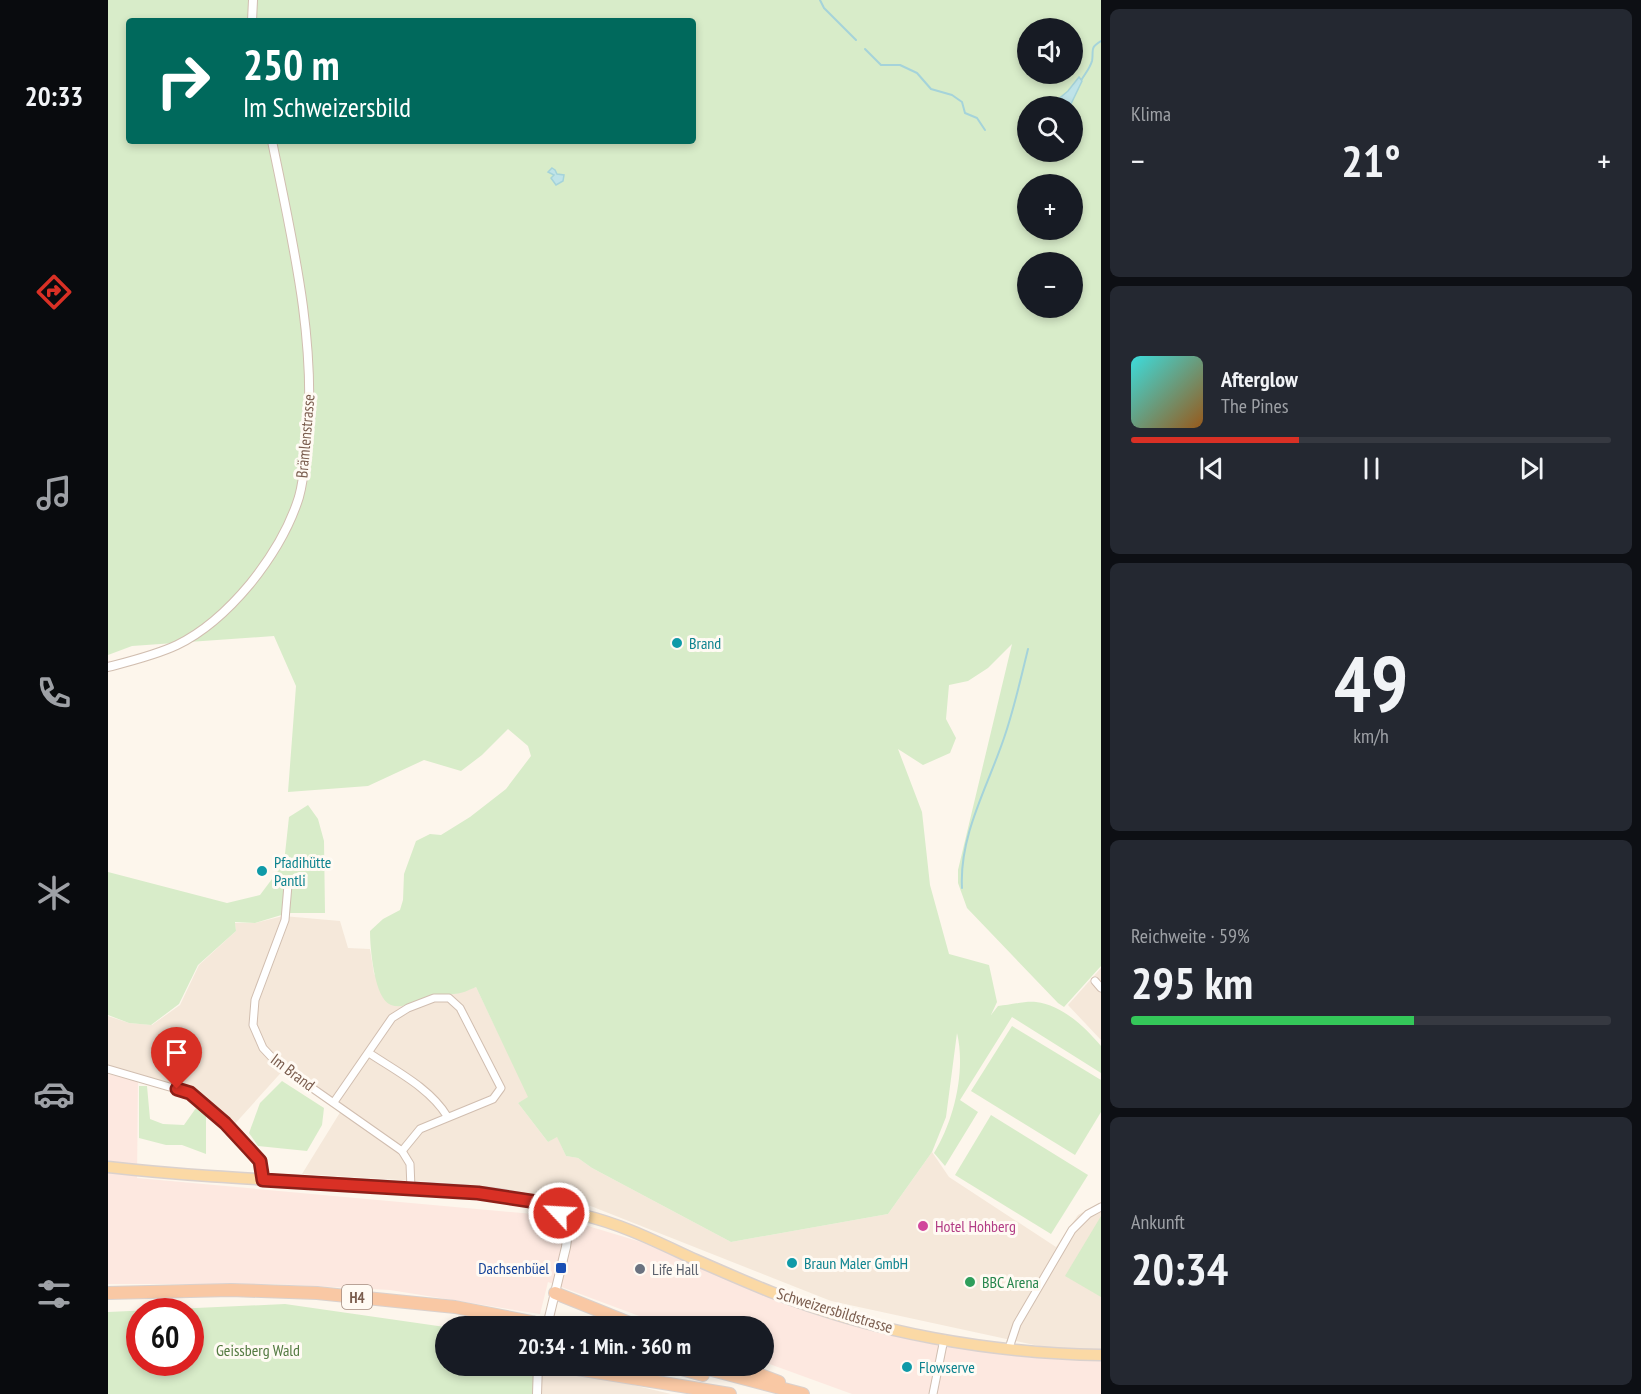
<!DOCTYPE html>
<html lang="de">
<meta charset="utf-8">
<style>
body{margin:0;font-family:"PT Sans Narrow",sans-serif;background:#242831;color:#f1f3f6;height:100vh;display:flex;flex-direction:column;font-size:22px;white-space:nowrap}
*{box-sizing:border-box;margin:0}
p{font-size:20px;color:#9ea1a6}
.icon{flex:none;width:33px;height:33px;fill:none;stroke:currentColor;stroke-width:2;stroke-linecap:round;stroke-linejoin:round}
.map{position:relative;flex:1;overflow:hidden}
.sheet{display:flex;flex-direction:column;gap:9px;padding:9px;background:#0d0f14;width:540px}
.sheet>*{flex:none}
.top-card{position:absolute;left:18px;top:18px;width:570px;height:126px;border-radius:6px;box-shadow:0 3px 9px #0003;background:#00695c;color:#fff;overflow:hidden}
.tools{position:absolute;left:909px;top:18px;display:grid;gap:12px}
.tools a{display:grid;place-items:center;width:66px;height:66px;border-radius:50%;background:#171b24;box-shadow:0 3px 9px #0003;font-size:30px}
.speed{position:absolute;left:18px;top:1298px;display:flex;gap:12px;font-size:30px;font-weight:700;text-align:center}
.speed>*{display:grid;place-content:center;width:78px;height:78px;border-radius:50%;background:#171b24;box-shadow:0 3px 9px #0003;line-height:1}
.speed .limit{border:9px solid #d22;background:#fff;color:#111}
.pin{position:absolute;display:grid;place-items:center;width:51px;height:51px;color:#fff;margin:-62px -26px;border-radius:50% 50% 50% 0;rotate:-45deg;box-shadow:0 0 6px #0007}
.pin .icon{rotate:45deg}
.me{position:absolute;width:66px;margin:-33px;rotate:295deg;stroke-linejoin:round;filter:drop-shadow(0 0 4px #0008)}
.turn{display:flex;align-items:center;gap:21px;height:126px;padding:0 18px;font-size:27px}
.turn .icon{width:78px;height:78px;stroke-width:2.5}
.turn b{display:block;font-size:42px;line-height:51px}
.big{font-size:45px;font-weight:800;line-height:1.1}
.sheet .card{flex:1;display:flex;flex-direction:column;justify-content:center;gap:9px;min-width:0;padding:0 21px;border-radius:9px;background:#242831}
.sheet .dial{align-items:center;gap:0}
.dial b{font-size:78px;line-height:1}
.song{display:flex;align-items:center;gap:18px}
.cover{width:72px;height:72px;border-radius:9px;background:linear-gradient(135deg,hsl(180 70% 55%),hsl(30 70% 35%))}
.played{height:6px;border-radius:3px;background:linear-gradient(90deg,#d93025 35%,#363941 35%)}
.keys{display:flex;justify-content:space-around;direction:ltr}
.heat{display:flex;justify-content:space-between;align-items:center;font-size:33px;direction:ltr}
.charge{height:9px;border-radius:4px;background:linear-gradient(90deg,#34c759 59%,#363941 0)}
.trip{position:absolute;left:327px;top:1316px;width:339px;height:60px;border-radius:30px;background:#171b24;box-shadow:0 3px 9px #0003;font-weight:800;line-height:60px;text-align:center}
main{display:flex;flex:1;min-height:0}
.dock{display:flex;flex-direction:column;width:108px;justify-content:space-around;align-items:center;background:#090b0e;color:#9ea1a6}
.dock .icon{width:42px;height:42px}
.dock .current{color:#d93025}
.dock b{font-size:27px;color:#f1f3f6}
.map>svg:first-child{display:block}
</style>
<main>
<nav class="dock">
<b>20:33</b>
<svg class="icon current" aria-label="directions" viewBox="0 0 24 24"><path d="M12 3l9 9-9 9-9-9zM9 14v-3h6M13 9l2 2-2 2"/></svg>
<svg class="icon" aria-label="music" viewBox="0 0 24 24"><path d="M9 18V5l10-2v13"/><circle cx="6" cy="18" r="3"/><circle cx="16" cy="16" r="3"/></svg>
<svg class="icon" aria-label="phone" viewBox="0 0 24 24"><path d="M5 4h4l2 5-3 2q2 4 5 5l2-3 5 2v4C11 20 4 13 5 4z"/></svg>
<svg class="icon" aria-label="climate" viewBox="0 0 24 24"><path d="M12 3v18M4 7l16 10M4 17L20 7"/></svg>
<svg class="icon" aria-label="car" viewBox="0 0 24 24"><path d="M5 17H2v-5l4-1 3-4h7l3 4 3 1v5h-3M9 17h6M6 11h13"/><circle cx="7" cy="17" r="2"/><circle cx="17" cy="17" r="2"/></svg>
<svg class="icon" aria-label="filters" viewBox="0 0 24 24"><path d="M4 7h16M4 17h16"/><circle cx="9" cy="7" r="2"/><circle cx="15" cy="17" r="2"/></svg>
</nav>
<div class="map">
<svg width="993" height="1394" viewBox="0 0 993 1394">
<rect width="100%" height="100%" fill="#fdf6ec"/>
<!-- residential -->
<g fill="#f5e8da">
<path d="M175 916 232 921 240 948 262 949 266 974 295 1006 325 994H347L368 987 421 1097 410 1103 440 1142 449 1136 458 1156 470 1158 484 1168 623 1242 780 1214 824 1152 841 1177 948 1247 970 1215 993 1202V1394L986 1358 723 1301 470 1201 341 1183 194 1174 236 1106 179 1066 124 1127 84 1091 0 1066V1016L21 1023 44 1025 72 1005 91 965 128 931 127 923H147Z"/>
<path d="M993 968V1040L960 1005Z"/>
<path d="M430 1365H440L563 1394H429Z"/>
</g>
<!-- commercial -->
<path fill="#fde8e0" d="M0 1074 30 1081 29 1178 447 1216 533 1242 667 1300 717 1318 813 1342 846 1347 925 1358 993 1360V1394H744L656 1362V1326H558L440 1282 432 1314 282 1290 166 1284H0Z"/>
<!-- green -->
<g fill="#d8ecc9" fill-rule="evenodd">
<path d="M0 0H993V966L956 1007 950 1003 859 908 850 883V870L904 644 880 668 860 681 841 685 838 719 848 738 842 753 815 765 790 749 814 812 822 885 841 954 881 965 889 1002 883 1015 890 1006C902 1005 916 1001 928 1002 954 1005 977 1027 993 1046V1073L904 1017 852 1100 870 1112 837 1166 826 1153C846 1121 858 1071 849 1033L838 1117 824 1152 780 1214 623 1242 484 1168 470 1158 458 1156 449 1137 440 1142 410 1103 420 1097 368 987C361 990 353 994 346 994 338 995 330 993 323 995 310 999 296 1010 283 1005 266 999 262 947 262 931L275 919 292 910 295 900 296 874 308 841 322 834 333 835 362 817 398 789 423 756 420 746 400 729 374 755 353 771 316 760 260 786 180 792 188 686 166 636 24 646 0 655ZM21 21H585V141H21ZM920 28H964V74H920ZM920 106H964V152H920ZM920 184H964V230H920ZM920 262H964V308H920Z"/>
<path d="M200 805 210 819 216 841 217 913H180L147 923 127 922 128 931 90 965 71 1004 43 1025 21 1023 0 1015V872L119 903 152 895 176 863 181 817Z"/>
<path d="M904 1026 993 1080V1112L967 1155 863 1091Z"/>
<path d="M174 1081 216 1108 214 1125 199 1151 150 1146 141 1133 152 1103Z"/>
<path d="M31 1086H39L42 1119 55 1124 76 1125 88 1108 98 1114V1154L74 1145H58L31 1138Z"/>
<path d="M883 1115 980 1175 943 1234 847 1175Z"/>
<path d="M993 1216V1297L957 1276Z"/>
<path d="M177 1304 337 1327 338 1365H430L429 1394H0V1312ZM32 1311H82V1362H32Z"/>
</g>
<!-- water -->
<g fill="#bfe3e8" stroke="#a5d3da" stroke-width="1.5">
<path d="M971 77 974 81 962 106H942L960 91Z"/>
<path d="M444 168 447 170 449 174 456 175 455 181 448 185 443 178 446 175 440 172Z"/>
</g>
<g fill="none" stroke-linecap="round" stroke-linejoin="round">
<!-- stream -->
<g stroke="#a5d3da" stroke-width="2">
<path d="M712 0 716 8 748 40"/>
<path d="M757 49 773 65H792L809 73 823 89 844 95 854 102 857 113 869 118 877 130"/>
<path d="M974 79C977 74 982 68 984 61 986 50 981 48 993 41"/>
<path d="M854 888C851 835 880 786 896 738 906 709 913 678 920 649"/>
</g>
<!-- minor casing -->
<g stroke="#d1beb0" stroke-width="9">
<g id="minor">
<path d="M180 885 177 920 147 1000 145 1025 155 1048 170 1064 294 1151 302 1164 303 1188"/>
<path d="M987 981 993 988"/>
<path d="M261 1053C288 1071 322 1088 339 1116"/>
<path d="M0 1069 82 1093 117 1123 152 1161 155 1180"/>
<path d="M226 1102 284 1018 300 1008 326 998H341L352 1008 393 1088 385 1099 312 1129 294 1151"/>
<path d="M901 1348 909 1324 964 1230 980 1214 993 1207"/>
<path d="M825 1394 836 1339"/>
</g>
</g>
<!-- tertiary casing -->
<g stroke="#d1beb0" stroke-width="10">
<g id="tertiary">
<path d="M144 21 145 0"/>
<path d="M0 667C23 661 48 655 69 645 98 631 122 608 142 584 163 558 181 529 191 497 196 479 197 461 199 443 209 342 184 239 164 141"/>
<path d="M439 1326 458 1247 461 1225"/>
<path d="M429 1394 430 1365"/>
</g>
</g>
<!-- primary casing -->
<g stroke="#dad1cd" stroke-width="13">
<g id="primary">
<path d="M0 1167C96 1178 192 1181 288 1187 340 1190 403 1190 451 1210"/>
<circle cx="462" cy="1214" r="11"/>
<path d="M474 1215C514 1224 551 1243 588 1260 613 1271 638 1282 663 1292 767 1333 882 1353 993 1355"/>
</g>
</g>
<!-- trunk casing -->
<g stroke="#dad1cd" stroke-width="14">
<g id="trunk">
<path d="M0 1293 123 1290 209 1293 347 1307 424 1322"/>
<path d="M447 1293 529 1326"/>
<path d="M445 1365 622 1394"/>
<path d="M559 1365 595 1375"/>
<path d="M585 1365 695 1394"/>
<path d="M627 1365 671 1382"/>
</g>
</g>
<!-- minor -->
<use href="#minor" stroke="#fff" stroke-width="7"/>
<!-- tertiary -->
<use href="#tertiary" stroke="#fff" stroke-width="8"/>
<!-- primary -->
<use href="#primary" stroke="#fbd9a5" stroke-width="10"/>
<!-- trunk -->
<use href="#trunk" stroke="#f9c8a4" stroke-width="12"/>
<!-- trunk-bridge casing -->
<g stroke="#dad1cd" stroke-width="14" stroke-linecap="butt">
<path id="trunk-bridge" d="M424 1322 440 1326"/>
</g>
<!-- trunk-bridge -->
<use href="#trunk-bridge" stroke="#f9c8a4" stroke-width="12"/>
</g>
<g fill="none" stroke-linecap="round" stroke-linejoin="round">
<!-- route casing -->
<g stroke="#8d1f18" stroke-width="15">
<path id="route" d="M69 1089 82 1093 117 1123 142 1150 152 1161 155 1180 370 1193 429 1202 451 1210V1213"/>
</g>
<!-- route -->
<use href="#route" stroke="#d93025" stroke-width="10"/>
</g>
<!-- markers -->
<g fill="#0f9aa8" stroke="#fffaf3" stroke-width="2">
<circle cx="569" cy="643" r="6"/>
<circle cx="154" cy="871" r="6"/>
<circle cx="684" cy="1263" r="6"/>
<circle cx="799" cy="1367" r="6"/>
</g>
<circle fill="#d1479c" stroke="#fffaf3" stroke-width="2" cx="815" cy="1226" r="6"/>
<rect fill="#1a4fb4" stroke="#fffaf3" stroke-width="2" x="447" y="1262" width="12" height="12" rx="3"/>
<circle fill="#6b7280" stroke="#fffaf3" stroke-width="2" cx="532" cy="1269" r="6"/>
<circle fill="#2e9e5b" stroke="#fffaf3" stroke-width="2" cx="862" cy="1282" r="6"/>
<g text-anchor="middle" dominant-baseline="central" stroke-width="6" stroke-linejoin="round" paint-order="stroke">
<!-- shield labels -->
<rect fill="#fffaf3" stroke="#a28b7f" stroke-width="1.5" x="234" y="1285" width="30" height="24" rx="4.5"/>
<g font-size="15" font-weight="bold" fill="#7a5c4d">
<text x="249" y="1297">H4</text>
</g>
<!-- street labels -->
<g font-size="16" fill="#7a5c4d" stroke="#fffaf3">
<text transform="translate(197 436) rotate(-85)">Brämlenstrasse</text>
<text transform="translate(185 1072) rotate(37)">Im Brand</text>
<text transform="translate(727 1310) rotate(17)">Schweizersbildstrasse</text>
</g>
<!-- culture labels -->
<g font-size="16" fill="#0d838f" stroke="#fffaf3" text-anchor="start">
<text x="581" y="643">Brand</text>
<text x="166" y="862">Pfadihütte<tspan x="166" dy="18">Pantli</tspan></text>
<text x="696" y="1263">Braun Maler GmbH</text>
<text x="811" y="1367">Flowserve</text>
</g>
<!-- hotel labels -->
<g font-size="16" fill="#b23c85" stroke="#fffaf3" text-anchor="start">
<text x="827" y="1226">Hotel Hohberg</text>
</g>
<!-- transit labels -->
<g font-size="16" fill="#164399" stroke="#fffaf3" text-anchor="end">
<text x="441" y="1268">Dachsenbüel</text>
</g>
<!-- worship labels -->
<g font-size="16" fill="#5b616d" stroke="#fffaf3" text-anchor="start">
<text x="544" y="1269">Life Hall</text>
</g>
<!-- leisure labels -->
<g font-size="16" fill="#27864d" stroke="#fffaf3" text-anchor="start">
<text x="874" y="1282">BBC Arena</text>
</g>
<!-- park labels -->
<g font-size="16" fill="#537a41" stroke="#fffaf3">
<text x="150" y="1350">Geissberg Wald</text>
</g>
</g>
</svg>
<div class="tools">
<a><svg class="icon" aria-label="sound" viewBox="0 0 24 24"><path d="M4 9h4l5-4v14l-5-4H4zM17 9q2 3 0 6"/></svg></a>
<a><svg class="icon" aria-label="search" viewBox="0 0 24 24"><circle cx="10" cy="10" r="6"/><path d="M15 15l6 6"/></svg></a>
<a>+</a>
<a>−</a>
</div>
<div class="speed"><div class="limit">60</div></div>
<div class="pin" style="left:69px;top:1089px;background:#d93025"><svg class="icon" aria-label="arrive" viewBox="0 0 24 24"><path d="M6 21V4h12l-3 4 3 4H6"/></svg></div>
<svg class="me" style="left:451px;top:1213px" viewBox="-20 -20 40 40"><circle r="17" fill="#d93025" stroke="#fff" stroke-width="3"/><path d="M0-11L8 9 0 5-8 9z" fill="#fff"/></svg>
<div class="trip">20:34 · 1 Min. · 360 m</div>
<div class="top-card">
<div class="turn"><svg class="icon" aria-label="right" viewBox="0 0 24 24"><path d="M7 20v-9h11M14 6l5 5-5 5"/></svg><div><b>250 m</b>Im Schweizersbild</div></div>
</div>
</div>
<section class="sheet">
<div class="card"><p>Klima</p>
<div class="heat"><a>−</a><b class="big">21°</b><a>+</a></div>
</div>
<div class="card">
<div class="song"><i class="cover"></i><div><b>Afterglow</b><p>The Pines</p></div></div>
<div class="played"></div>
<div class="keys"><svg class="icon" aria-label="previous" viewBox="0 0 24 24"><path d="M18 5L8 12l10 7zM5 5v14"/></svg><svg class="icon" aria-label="pause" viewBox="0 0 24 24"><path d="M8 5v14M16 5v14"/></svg><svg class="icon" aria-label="next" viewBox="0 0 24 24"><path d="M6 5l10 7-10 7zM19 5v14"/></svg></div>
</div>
<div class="card dial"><b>49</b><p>km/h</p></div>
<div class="card"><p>Reichweite · 59%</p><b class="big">295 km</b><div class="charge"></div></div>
<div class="card"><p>Ankunft</p><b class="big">20:34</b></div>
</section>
</main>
